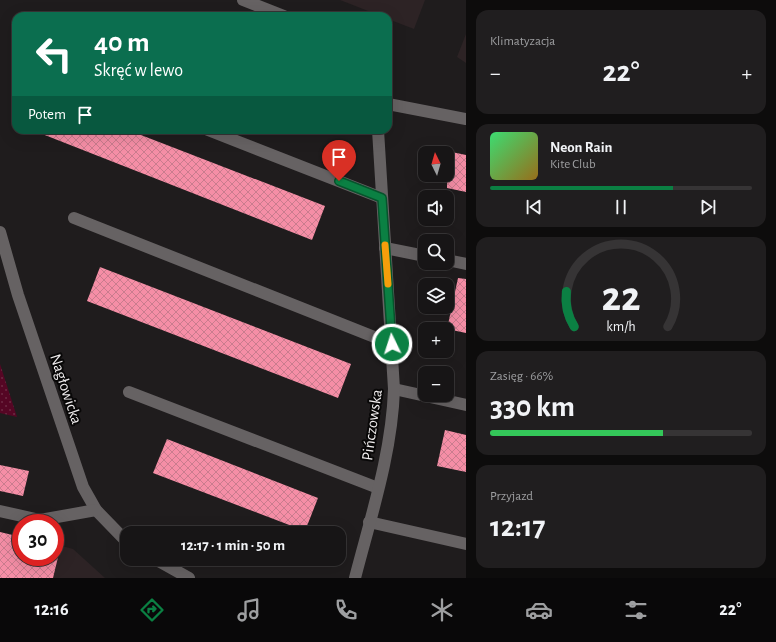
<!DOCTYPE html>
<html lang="pl">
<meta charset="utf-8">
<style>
body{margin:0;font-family:"Alegreya Sans",sans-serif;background:#201e1f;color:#f1f3f6;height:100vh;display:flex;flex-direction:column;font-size:15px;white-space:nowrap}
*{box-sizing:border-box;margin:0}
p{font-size:13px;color:#9e9fa1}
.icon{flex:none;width:22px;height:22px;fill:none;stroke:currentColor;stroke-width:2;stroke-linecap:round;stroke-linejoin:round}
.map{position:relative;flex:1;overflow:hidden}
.side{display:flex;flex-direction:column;gap:10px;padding:10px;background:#0d0c0c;width:310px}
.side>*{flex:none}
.banner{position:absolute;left:12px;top:12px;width:380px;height:122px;border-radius:12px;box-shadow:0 4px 16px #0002,0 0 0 1px #363435;background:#0b6e4f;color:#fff;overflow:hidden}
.needle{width:26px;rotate:355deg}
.buttons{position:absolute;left:418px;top:146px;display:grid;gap:8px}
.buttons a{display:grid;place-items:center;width:36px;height:36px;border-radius:8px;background:#171516;box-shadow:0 4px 16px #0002,0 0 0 1px #363435;font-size:20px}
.speed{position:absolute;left:12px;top:514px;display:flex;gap:8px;font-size:20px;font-weight:700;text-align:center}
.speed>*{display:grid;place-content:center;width:52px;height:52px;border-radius:50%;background:#171516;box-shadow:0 4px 16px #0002,0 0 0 1px #363435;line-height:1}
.speed .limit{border:6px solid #d22;background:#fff;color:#111}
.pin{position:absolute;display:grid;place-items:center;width:34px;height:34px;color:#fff;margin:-41px -17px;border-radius:50% 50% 50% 0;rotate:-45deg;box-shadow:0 0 4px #0007}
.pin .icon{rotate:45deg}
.me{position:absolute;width:44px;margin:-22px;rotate:356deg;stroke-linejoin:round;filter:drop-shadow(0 0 3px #0008)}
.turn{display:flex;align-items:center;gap:14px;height:84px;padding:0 16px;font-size:18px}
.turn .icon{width:52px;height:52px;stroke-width:2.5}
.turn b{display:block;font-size:28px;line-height:34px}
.then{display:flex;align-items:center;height:38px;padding:0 16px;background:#0003;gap:8px;font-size:15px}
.big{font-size:30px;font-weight:700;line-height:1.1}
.side .tile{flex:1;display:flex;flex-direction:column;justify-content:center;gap:6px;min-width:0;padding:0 14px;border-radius:12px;background:#201e1f}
.side .dial{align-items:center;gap:0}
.dial svg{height:104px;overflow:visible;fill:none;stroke:#363435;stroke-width:7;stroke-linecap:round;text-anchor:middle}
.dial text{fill:#f1f3f6;stroke:none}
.song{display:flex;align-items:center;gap:12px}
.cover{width:48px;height:48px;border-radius:6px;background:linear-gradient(135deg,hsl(140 70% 55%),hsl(40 70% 35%))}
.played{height:4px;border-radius:2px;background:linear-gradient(90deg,#0b8043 70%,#363435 70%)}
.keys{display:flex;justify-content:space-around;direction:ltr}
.heat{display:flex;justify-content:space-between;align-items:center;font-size:22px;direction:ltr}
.charge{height:6px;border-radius:3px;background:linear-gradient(90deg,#34c759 66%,#363435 0)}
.trip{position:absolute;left:120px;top:526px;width:226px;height:40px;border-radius:12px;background:#171516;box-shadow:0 4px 16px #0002,0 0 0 1px #363435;font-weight:700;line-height:40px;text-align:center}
.dock{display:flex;height:64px;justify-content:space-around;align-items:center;background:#090809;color:#9e9fa1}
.dock .icon{width:28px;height:28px}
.dock .selected{color:#0b8043}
.dock b{font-size:18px;color:#f1f3f6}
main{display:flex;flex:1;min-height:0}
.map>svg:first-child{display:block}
</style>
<main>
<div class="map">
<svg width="466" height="578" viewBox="0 0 466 578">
<defs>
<pattern id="grass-dots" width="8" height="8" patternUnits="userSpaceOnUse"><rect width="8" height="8" fill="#550624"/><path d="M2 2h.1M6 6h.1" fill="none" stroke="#6e2b44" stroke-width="1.8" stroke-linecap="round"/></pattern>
<pattern id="building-cross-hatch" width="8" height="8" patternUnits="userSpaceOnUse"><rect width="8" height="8" fill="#f58ea6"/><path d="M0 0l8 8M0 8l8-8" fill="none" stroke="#ca7c8e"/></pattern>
</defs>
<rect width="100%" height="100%" fill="#1f1c1d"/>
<!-- built -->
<g fill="#2d2325">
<path d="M340 0H425L414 29 388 19V16H381Z"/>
<path d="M466 34V63L457 57Z"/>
<path d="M55 544 73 549 105 578H19L55 557Z"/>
</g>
<!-- grass -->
<path fill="url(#grass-dots)" d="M0 364 17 417 0 413Z"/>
<!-- building -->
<g fill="url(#building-cross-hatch)">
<path d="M32 130H128L325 206 312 240Z"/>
<path d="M447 151 466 155V192L447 188Z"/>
<path d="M100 267 351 364 338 398 87 301Z"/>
<path d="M458 278 466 279V333L447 329Z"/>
<path d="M445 430 466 435V472L437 466Z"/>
<path d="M167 439 318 498 305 531 153 473Z"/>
<path d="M0 465 29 471 23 496 0 491Z"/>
<path d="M0 532 21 537V557H55V548L60 549 53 578H0Z"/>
</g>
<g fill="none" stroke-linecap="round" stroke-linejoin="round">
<!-- minor -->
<g stroke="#666263" stroke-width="12">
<path d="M243 0 284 16"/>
<path d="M388 104 466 119"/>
<path d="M208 130 382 198"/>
<path d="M74 218 392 344"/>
<path d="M0 232 18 295 83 487 96 510 127 542"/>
<path d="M385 248 425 256"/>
<path d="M447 260 466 264"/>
<path d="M394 389 466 405"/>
<path d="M129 392 378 488"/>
<path d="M0 511 40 520 96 510"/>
<path d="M369 522 466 544"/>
<path d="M155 559 189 578"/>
<path d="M355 578C371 516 392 453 394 389L378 130"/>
</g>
</g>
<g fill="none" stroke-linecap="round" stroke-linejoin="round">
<!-- route casing -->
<g stroke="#07532c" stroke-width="10">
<path id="route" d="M339 181 382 198 392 344"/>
</g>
<!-- route -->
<use href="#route" stroke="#0b8043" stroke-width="7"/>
<!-- slow -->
<path stroke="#f59e0b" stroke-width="7" d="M385 245 388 284"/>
</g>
<g text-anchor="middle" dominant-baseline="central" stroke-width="4" stroke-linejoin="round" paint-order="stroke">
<!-- street labels -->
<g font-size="16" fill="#f0edee" stroke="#080707">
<text transform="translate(66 389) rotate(72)">Nagłowicka</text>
<text transform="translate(372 425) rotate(-82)">Pińczowska</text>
</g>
</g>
</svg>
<div class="buttons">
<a><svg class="needle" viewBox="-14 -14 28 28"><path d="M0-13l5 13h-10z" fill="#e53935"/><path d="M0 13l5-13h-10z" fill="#9e9fa1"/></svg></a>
<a><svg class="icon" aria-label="sound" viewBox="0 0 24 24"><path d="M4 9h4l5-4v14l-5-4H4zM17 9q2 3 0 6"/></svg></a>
<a><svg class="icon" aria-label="search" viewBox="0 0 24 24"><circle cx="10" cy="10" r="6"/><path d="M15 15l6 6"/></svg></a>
<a><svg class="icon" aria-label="layers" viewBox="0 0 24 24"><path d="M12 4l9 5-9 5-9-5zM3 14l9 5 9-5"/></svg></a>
<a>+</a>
<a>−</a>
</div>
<div class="speed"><div class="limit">30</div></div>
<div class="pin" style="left:339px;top:181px;background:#d93025"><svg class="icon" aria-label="arrive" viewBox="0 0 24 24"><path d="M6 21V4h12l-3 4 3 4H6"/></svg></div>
<svg class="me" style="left:392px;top:344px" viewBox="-20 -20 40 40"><circle r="17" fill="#0b8043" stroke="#fff" stroke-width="3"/><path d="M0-11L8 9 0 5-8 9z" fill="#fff"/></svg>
<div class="trip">12:17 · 1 min · 50 m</div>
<div class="banner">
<div class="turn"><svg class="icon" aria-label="left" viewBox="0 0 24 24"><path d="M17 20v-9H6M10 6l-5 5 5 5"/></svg><div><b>40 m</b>Skręć w lewo</div></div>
<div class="then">Potem<svg class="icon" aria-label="arrive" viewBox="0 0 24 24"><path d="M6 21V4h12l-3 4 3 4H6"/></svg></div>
</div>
</div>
<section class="side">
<div class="tile"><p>Klimatyzacja</p>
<div class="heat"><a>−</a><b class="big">22°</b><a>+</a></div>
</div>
<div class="tile">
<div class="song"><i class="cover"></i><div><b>Neon Rain</b><p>Kite Club</p></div></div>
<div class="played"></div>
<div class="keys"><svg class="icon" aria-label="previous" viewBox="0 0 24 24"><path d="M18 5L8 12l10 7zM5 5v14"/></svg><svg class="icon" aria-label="pause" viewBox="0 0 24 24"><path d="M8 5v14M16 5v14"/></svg><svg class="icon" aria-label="next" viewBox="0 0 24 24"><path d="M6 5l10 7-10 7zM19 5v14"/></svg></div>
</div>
<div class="tile dial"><svg viewBox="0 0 100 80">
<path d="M14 69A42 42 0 1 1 86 69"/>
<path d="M14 69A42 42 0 0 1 8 42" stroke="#0b8043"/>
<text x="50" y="56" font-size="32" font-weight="700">22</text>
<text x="50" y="72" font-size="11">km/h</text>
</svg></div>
<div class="tile"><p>Zasięg · 66%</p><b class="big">330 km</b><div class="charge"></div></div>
<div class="tile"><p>Przyjazd</p><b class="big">12:17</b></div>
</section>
</main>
<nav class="dock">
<b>12:16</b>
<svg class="icon selected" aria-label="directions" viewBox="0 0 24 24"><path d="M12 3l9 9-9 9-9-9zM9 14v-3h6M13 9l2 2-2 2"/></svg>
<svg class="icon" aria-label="music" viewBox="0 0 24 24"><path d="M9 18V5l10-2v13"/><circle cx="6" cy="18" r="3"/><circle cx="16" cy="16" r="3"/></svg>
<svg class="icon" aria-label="phone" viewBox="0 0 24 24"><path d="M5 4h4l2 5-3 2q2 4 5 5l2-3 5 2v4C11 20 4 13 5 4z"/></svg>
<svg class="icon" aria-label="climate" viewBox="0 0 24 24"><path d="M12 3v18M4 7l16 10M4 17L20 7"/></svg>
<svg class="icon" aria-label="car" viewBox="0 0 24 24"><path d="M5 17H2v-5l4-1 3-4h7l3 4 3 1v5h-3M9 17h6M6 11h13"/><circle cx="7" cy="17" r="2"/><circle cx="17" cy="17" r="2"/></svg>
<svg class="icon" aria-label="filters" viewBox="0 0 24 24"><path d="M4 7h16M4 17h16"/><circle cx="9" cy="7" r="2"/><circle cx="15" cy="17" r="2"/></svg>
<b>22°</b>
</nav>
